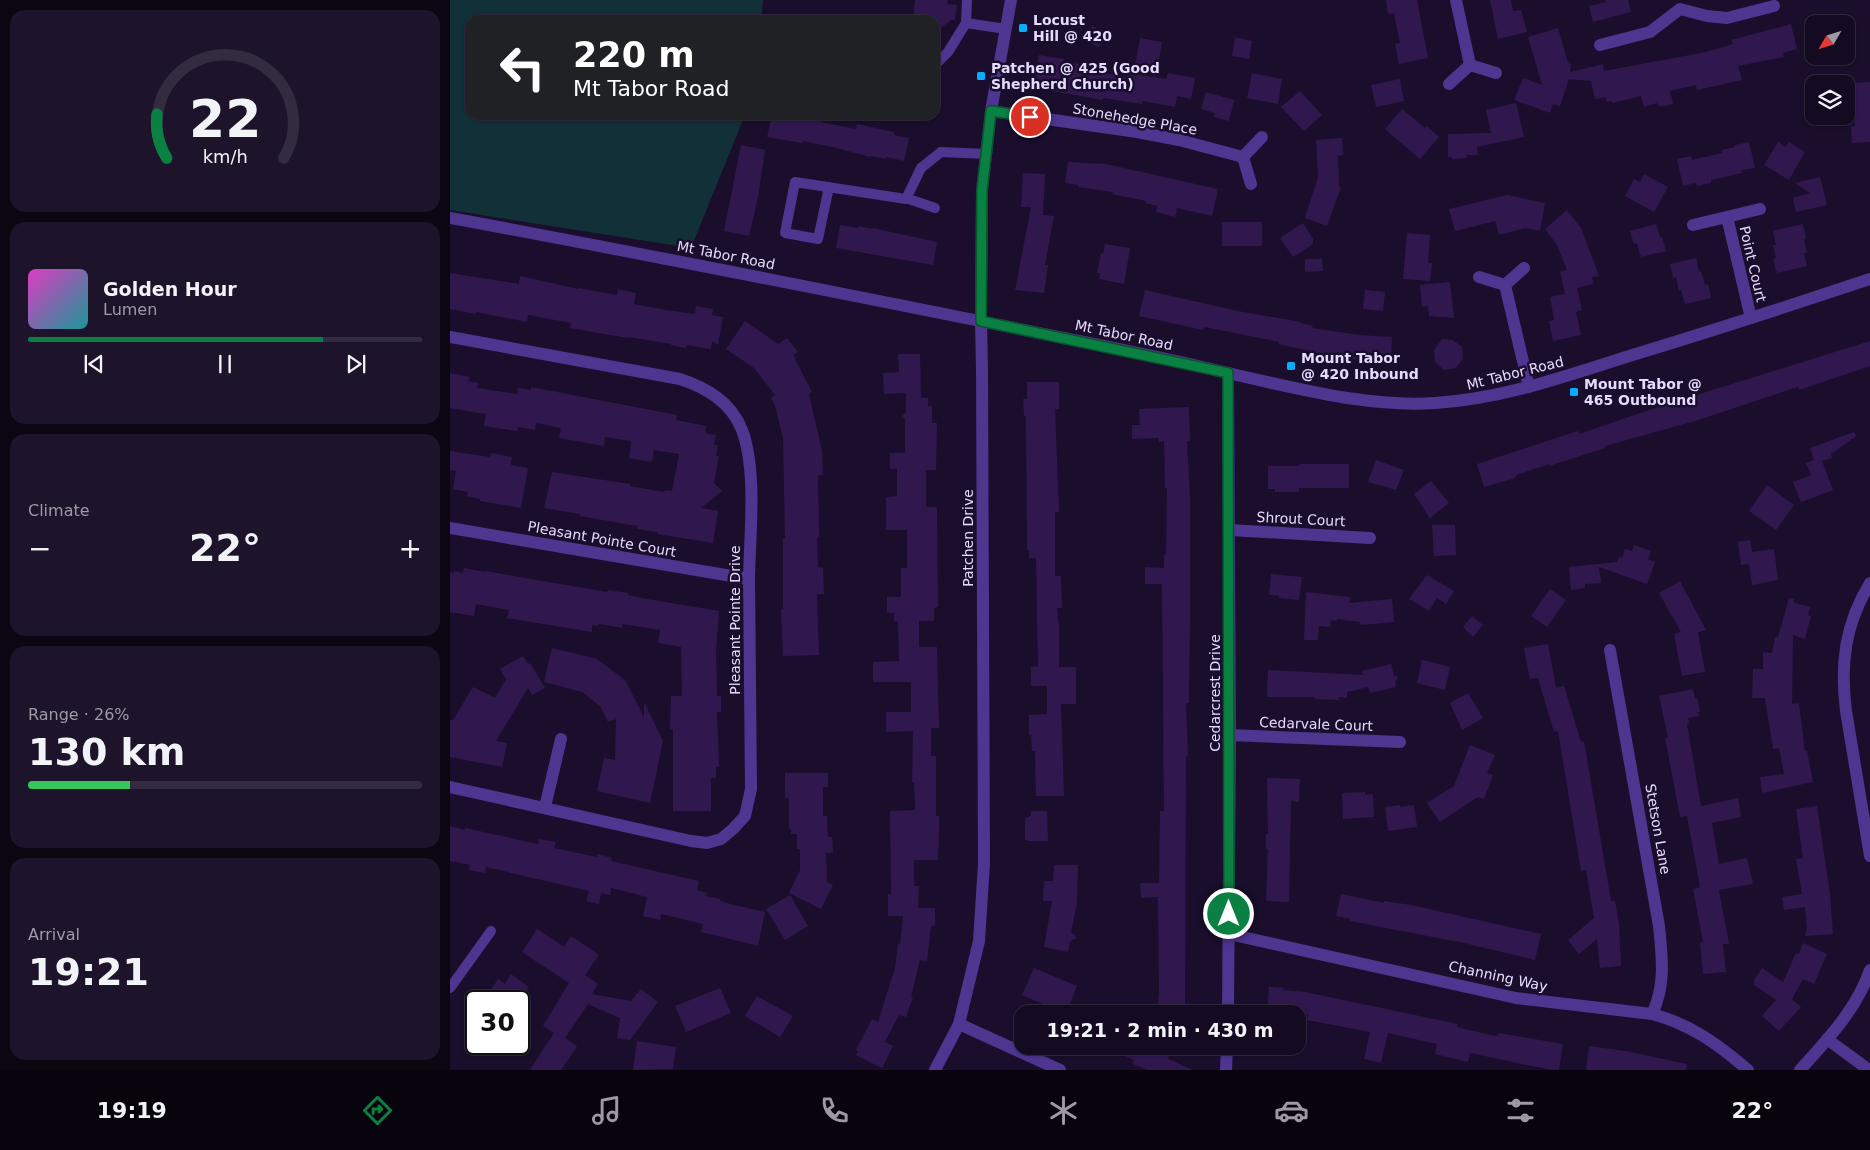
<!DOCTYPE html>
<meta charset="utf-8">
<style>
body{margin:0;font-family:"DejaVu Sans",sans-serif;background:#1d132a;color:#f1f3f6;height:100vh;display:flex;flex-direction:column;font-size:19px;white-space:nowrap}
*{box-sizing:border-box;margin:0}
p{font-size:16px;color:#9d9aa5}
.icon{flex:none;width:28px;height:28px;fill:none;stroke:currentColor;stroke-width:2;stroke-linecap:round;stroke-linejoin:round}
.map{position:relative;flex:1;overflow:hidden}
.details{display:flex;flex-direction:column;gap:10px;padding:10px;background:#0b0612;width:450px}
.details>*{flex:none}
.guide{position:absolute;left:15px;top:15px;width:475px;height:105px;border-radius:15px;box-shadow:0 1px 4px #0004,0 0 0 1px #332b3f;background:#202124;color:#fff;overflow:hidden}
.needle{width:32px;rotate:231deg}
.buttons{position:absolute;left:1355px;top:15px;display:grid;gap:10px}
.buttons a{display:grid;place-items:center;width:50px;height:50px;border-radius:10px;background:#140a21;box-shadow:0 1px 4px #0004,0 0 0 1px #332b3f;font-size:25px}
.speed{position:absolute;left:15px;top:990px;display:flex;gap:10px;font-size:25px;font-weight:700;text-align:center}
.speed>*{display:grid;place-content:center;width:65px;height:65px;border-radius:50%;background:#140a21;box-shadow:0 1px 4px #0004,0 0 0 1px #332b3f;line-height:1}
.speed .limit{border:2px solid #111;border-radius:8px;background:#fff;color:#111}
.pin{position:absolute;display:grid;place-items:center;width:42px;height:42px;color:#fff;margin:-21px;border:2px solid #fff;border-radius:50%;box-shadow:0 1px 5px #0007}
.me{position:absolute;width:55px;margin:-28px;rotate:0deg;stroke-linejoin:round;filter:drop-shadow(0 0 4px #0008)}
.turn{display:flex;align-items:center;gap:18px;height:105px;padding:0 25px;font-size:22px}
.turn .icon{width:65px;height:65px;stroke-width:2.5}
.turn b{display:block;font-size:35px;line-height:42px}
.big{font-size:38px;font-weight:700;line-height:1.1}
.details .tile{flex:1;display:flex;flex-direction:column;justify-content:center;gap:8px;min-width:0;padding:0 18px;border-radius:15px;background:#1d132a}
.details .dial{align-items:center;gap:0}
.dial svg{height:130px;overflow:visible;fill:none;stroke:#332b3f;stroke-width:7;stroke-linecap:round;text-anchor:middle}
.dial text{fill:#f1f3f6;stroke:none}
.song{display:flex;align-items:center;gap:15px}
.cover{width:60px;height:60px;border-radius:8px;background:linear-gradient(135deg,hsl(310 70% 55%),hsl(180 70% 35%))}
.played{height:5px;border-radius:2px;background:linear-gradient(90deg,#0b8043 75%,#332b3f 75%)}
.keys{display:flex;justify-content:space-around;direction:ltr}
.heat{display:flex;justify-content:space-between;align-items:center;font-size:28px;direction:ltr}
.charge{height:8px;border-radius:4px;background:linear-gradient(90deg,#34c759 26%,#332b3f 0)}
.trip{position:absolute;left:564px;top:1005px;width:292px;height:50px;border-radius:15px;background:#140a21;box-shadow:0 1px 4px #0004,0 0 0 1px #332b3f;font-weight:700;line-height:50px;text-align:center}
.dock{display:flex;height:80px;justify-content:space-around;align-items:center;background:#08040d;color:#9d9aa5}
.dock .icon{width:35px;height:35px}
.dock .current{color:#0b8043}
.dock b{font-size:22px;color:#f1f3f6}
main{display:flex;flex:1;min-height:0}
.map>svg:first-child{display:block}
</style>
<main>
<section class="details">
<div class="tile dial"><svg viewBox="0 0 100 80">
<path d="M14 69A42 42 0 1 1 86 69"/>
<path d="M14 69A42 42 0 0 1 8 42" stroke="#0b8043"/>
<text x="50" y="56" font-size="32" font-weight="700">22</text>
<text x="50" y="72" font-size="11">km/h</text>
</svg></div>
<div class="tile">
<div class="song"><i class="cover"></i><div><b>Golden Hour</b><p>Lumen</p></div></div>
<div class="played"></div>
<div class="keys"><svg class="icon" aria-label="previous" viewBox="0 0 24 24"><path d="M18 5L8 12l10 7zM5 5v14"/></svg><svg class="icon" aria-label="pause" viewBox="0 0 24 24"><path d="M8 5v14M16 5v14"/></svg><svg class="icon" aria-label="next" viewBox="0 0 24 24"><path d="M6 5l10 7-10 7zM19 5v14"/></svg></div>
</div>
<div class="tile"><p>Climate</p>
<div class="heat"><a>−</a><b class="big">22°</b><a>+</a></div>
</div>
<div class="tile"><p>Range · 26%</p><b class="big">130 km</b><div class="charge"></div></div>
<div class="tile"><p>Arrival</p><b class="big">19:21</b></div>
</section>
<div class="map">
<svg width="1420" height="1070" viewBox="0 0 1420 1070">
<rect width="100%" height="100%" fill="#1a0e2c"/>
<!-- green -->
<path fill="#113037" d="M0 0H313L311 20H20V115H295L241 248 0 210Z"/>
<!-- building -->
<g fill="#30184f">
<path d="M465 0H498L497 4 507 5 505 20H501L485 33V20H463Z"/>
<path d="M936 0H967L978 58 949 64 945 44 950 43 944 13 938 14Z"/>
<path d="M1040 0H1061L1063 11 1071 10 1077 32 1048 39Z"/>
<path d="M1155 0H1178L1181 12 1143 22 1139 6 1156 2Z"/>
<path d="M1341 24 1347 49 1333 53 1334 57 1288 66 1292 80 1247 90 1246 85 1220 91 1223 104 1210 107 1207 103 1194 107 1191 96 1162 103V101L1157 102 1156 97 1145 99 1141 81 1119 79 1110 106 1103 104 1100 113 1064 100 1073 78 1092 85 1078 37 1108 28 1118 63 1121 64 1120 72 1153 64 1154 71 1256 52 1283 44 1281 40Z"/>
<path d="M642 26 656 34 649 47 635 40Z"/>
<path d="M785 37 802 41 799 59 782 56Z"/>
<path d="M690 38 712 42 706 77 685 66Z"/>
<path d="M589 55 614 59 608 92 584 89Z"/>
<path d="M623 63 649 68 648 72 676 77 677 74 684 75V74L716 79 718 73 745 78 741 99 727 96 725 107 692 101V104L653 98V100L608 92Z"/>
<path d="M802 73 832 79 828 104 797 98Z"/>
<path d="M950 79 954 101 926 107 921 85Z"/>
<path d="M1420 82V142L1402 143 1401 126H1405L1404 113H1406L1405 83Z"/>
<path d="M850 91 872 115 854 131 831 107Z"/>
<path d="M756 92 784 100 779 121 764 117 765 113 751 109Z"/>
<path d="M1066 103 1074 137 1027 147 1028 155H1017V158L1002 159V157H998V134L1041 133 1036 110Z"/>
<path d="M952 109 975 128 977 126 989 137 970 159 935 129Z"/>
<path d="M322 115H362L361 118 375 123 406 129 407 124 444 132V135L459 138 454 161 436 157V159L421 156 420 157 387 148 353 141V143L317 137Z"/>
<path d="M892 138 893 155 888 156 889 186 891 187 877 226 855 218 868 177 866 140Z"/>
<path d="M1299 142 1305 168 1291 170 1292 173 1261 180V183L1247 186 1246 183 1233 186 1227 159 1241 156 1242 160 1272 153V150L1285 147V145Z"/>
<path d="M1328 142 1336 147 1339 142 1355 152 1339 180 1314 165Z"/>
<path d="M291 145 315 150 308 197 299 236 274 231Z"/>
<path d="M618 162 656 164 768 189 762 216 727 208 725 217 706 212 707 206 696 203V201L662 194 663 192 628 187V185L615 183Z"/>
<path d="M573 173 595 174 593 215 604 216 595 265H598L594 293 565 290 581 207H571Z"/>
<path d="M1194 174 1218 187 1204 212 1175 196 1184 179 1190 182Z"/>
<path d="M1370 177 1377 205 1346 212 1343 198 1360 193 1345 183Z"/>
<path d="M1057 195 1095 203 1090 231 1075 228 1049 235 1045 221 1005 231 999 209Z"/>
<path d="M1117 210 1131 228 1149 276 1142 277 1143 284 1127 288 1132 310 1126 312 1131 335 1103 341 1099 321 1104 320 1100 297 1115 294 1110 271 1117 270 1107 245 1095 229Z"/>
<rect x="772" y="222" width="40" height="24"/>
<path d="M853 223 863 239V244L843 257 830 238Z"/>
<path d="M1206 224 1210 237H1212L1216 251 1191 257 1187 243 1184 244 1180 231Z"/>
<path d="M1353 224 1356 239H1354L1357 253H1354L1357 266 1327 273 1323 259 1326 258 1323 245H1326L1323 231Z"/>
<path d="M390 225 408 228V226L423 229V228L487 242 483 265 386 248Z"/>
<path d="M957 233 980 235 978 263H982L980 281 953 279Z"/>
<path d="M655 244 680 248 674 284 649 279 650 273H647L651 253H653Z"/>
<path d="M1246 258 1249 272 1251 271 1255 285 1258 284 1261 298 1235 304 1231 290 1229 291 1226 277 1223 278 1220 264Z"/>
<path d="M855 259H872L873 271 855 272Z"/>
<path d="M0 273 69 284 70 276 128 289V288L167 295 168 289 186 293 184 304 216 310 245 314 246 306 263 309 262 315 273 317 268 345 262 341 261 349 237 345 236 348 221 345V344L178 337V338L120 328 121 323 78 315 77 322 26 312V314L0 309Z"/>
<path d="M1000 282 1004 318 979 316 978 306 972 307 970 285Z"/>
<path d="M695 290 788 311 851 322 850 323 863 326 862 328 909 335 942 337 941 359H903L869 353 828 344 829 342 785 333 754 327 753 330 689 316Z"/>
<path d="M915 290 935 292 933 311 913 309Z"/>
<path d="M295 321 328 344 337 338 348 352 343 355 346 358 345 359 362 392 359 394 372 451 373 475H368L369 537H367L368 567 373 568 374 594H367L369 655 333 656 331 609H333V538H335L333 438 325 406 321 398 325 395 304 368 276 349Z"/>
<path d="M992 339 1003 340 1012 347 1013 359 1006 368 994 370 985 362 984 350Z"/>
<path d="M1420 341V366L1349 390 1348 387 1245 421 1155 446V448L1099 466V464L1066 475V477L1062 479 1034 487 1027 464 1128 431 1129 434 1208 407Z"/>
<path d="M448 354H470L471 398H478V406H482V423H487L486 470H476V507H487L488 607 484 608V621H469V647H487L489 728H481V756H486V816H489V829L488 860H464V886H469L468 908H485V926H481L477 961 470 960 461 996 463 997 456 1017 449 1015 435 1042 443 1046 432 1068 406 1055 408 1051 406 1050 422 1019 428 1022 445 968 448 944H450L453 916H438V894H441L440 811 465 810 464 782H462L463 731 436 732V712H461V682H423V662L449 661 448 621H444V613H437V597H451V568H457V530H436V497L447 496V469H440V453H455V419L452 416 456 412V393L434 394 433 373 449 372Z"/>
<path d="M0 373 20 377 18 381 28 383 27 388 67 394 68 388 81 390V387L227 415 226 420 256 426 255 433 266 435 264 445H268L266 456H269L264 483 272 491 251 508 268 511 263 543 207 534V532L187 529V526L130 516V514L94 508 102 472 180 484V486L214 492 215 490 222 491 229 454 204 450 202 462 179 458 181 441 155 437 154 446 109 438 111 428 86 423 85 430 68 427 67 431 34 426 36 414 0 408Z"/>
<path d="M577 382H609V409H605L609 512H605V576H611L612 608H607L609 627V667H626V704H611L614 796H586L585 751H582L581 735H579V715L597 714V686H581V666L588 667 586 558H579V550H577L576 416H574L573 399H577Z"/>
<path d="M739 407 740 441H737L740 499V614L739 703H736L738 756H736L735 1014H707L709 993 708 897 691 898 690 883H709L710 811H714L712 584H695V567L714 568V555H716L717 488H715L714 441 709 442V438L682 439V425H690L689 409Z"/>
<path d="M1404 432 1406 436 1381 454 1382 458 1372 461 1383 490 1351 502 1343 482 1361 475 1356 463 1364 460 1360 448Z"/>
<path d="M0 451 40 457 41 453 62 457 61 465 78 468 71 508 30 501V499L17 496 18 492 3 489 6 471 0 470Z"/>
<path d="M926 460 954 470 946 490 918 482Z"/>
<path d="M850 464H899V488H849V492H825V489H818V466H849Z"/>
<path d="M981 481 999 503 980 518 964 494Z"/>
<path d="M1317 485 1344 505 1326 530 1299 511Z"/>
<path d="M982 525H1005L1006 555 984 556Z"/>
<path d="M1300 540 1302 552 1324 549 1328 580 1302 585 1299 564 1291 565 1288 542Z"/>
<path d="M1184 545 1201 551 1198 559 1205 562 1197 584 1149 567 1151 583 1135 584V588L1121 590 1119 567 1167 562 1169 556 1172 558 1175 549 1182 551Z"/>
<path d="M14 568 35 572V571L157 592 158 590 178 593V595L197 599 269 611 266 652 267 696H271V712H267L269 767H266V778H261V811H223V729H220L221 696H232L231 647 208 643 210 630 172 624V628L149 624 148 626 142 625V632L57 618 59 610 26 604 24 616 0 612V572L4 573V571L13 573Z"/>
<path d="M821 574 852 577 849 600 829 598V596L819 595Z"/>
<path d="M977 575 1004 591 996 604 987 598 979 611 959 599Z"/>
<path d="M1230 581 1256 630 1248 632 1255 672 1232 676 1224 634 1231 632 1209 593Z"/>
<path d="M1100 589 1116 600 1097 627 1081 616Z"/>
<path d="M856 592 900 597 899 603 942 599 944 622 911 625 910 622 887 619V621L881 620 880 627 869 626 868 640H854Z"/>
<path d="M1339 598 1344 599V603L1360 607 1358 615 1361 616 1355 639 1343 635 1342 704 1349 703 1355 751H1357L1363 782 1312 793 1310 777 1334 774 1329 748 1323 749 1315 698H1302L1303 669H1313V652L1322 653 1325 637H1328Z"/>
<path d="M1022 616 1033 625 1023 637 1013 627Z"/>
<path d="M1098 644 1106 688 1114 686 1131 742 1134 741 1158 883 1161 901H1165L1169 924 1171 966 1150 968 1147 939 1129 954 1118 940 1144 918 1136 870 1131 871 1108 731 1104 732 1088 678 1080 679 1076 659 1074 648Z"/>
<path d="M102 648 143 658 144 657 175 680 194 717V702L213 741 200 803 147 791 154 758 165 760 166 719 158 722 150 706 132 692 94 682Z"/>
<path d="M73 656 78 664 80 663 95 688 82 695 78 688 46 741 57 743 52 767 0 757V720H3L23 687 45 698 56 679 50 669Z"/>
<path d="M972 660 1000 667 995 690 967 683Z"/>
<path d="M941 664 944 676H947V680L945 681 946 687 920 693 918 687 897 692V698L889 697V700L865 699V697H817L818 670 913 675 912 671Z"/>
<path d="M1243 689 1245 698H1247L1250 711 1248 712 1249 716 1238 718 1239 723 1237 724 1251 806 1288 798 1291 817 1262 823 1269 864 1297 858 1303 884 1269 890 1279 944H1273L1276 972 1253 974 1250 943 1253 942 1243 889 1250 887 1237 816 1230 817 1215 738H1218L1209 696Z"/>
<path d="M1018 693 1033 718 1012 730 1000 703Z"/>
<path d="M1020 745 1045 755 1037 773 1043 775 1034 799 1028 797 990 822 977 803 1004 786Z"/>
<path d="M335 773H378V787H373V816H377L378 837H382L383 853H376L377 882 383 885 371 909 339 893 350 870V849H347V834H341V829H339V798H335Z"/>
<path d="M817 778 850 779 849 802 841 801 839 902 816 901 818 849H816V834H818Z"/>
<path d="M915 792V795L923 794 924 817 893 819 892 793Z"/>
<path d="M950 805V807L964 805 967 827 938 831 935 807Z"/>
<path d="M1367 806 1380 894 1383 934 1355 936 1357 928 1355 907 1334 910 1332 897 1352 894 1346 859 1353 858 1346 809Z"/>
<path d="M581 811H597L598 841H578V840H575V818L581 816Z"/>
<path d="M0 826 15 830V828L88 844 89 839 106 842 104 848 147 857V854L162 858 161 861 249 881 247 890 257 893 256 896 270 899V901L284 905 315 912 308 946 251 932 253 924 211 914 210 920 193 916 197 897 161 888 160 895 151 893 149 904 136 901 139 891 36 867 35 873 19 870 20 865 0 861Z"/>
<path d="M604 865H628L627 904 621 932 627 938 620 941 618 952 594 947 602 901H593L594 881H603Z"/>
<path d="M891 894 934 903V901L961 905 1091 934 1085 960 1014 943 900 921V919L886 916Z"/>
<path d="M340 895 358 926 335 940 316 909Z"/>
<path d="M87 929 114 947 121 936 149 955 135 975 148 984 142 994 181 1001 191 989 208 1002 180 1040 167 1038 170 1018 138 1004 115 1038 127 1046 111 1070H80L104 1033 93 1026 119 983 72 952Z"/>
<path d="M1353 943 1377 954 1364 984 1353 979 1342 999 1351 1007 1329 1031 1312 1016 1326 1000 1304 985V980L1312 968 1333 982 1346 953 1349 954Z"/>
<path d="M584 968 627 986 616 1014 572 995Z"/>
<path d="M61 974 79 987 70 1001H34L48 979 55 984Z"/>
<path d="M819 987 834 988 833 990 855 992 1008 1024 1007 1027 1040 1035 1048 1036 1049 1033 1113 1044 1109 1070 1097 1069 1020 1053 1018 1062 985 1054 987 1044 938 1033 931 1063 914 1059 920 1032 857 1020 858 1014 817 1011Z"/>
<path d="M270 988 281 1013 236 1032 225 1006Z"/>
<path d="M307 996 343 1016 330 1037 295 1016Z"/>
<path d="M187 1041 226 1047 223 1069 183 1070Z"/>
<path d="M652 1046H702L720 1054 718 1059 743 1070H698L683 1064 684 1060Z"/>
<path d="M1139 1046 1175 1051 1237 1064 1236 1070H1136Z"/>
</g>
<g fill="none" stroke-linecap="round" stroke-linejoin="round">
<!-- service -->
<g stroke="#4d3590" stroke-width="10">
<path d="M517 0 516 23 556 29"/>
<path d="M485 65 498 52 516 23"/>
<path d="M379 187 368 239 335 233 345 182 456 199 471 168 491 152 536 154"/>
<path d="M456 198 485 208"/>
<path d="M0 988 41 931"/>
</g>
<!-- minor -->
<g stroke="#4d3590" stroke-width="12">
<path d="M1006 0 1020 65"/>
<path d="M1150 45 1200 32 1230 9 1257 16 1277 18 1324 6"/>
<path d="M999 84 1020 65 1046 73"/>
<path d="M541 111 687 132 729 140 793 157"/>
<path d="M801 184 793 157 812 137"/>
<path d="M1277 217 1301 318"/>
<path d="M1243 225 1310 209"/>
<path d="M1029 277 1055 285 1074 268"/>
<path d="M1055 285 1079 387"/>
<path d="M0 337 230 379C257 388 281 402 292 430 307 470 300 533 299 577 299 648 301 718 301 789L295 816 283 829 271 839 257 843 241 841 0 787"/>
<path d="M0 528 299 579"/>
<path d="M780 530 920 538"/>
<path d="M1420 583C1395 624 1390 664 1396 711L1420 856"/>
<path d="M1160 650 1209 926C1212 957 1216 985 1202 1014"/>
<path d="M780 735 950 742"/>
<path d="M95 807 111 739"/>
<path d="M779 934 1066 998 1202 1014C1240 1024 1268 1044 1298 1070"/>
<path d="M778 1014 780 735 778 373"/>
<path d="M509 1024 610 1070"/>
<path d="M1377 1039 1419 1070"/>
<path d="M485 1070 509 1024 529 941 534 864 532 370 531 321 532 190 541 111 561 0"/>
<path d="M776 1070 777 1046"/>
<path d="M1350 1070C1377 1040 1407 1009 1420 970"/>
</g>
<!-- tertiary -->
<path stroke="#4d3590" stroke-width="12" d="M0 218C218 258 436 302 654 346 704 356 754 367 804 379 863 392 923 407 985 403 1051 399 1113 377 1176 357 1258 332 1339 306 1420 279"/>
</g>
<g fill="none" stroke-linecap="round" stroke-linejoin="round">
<!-- route casing -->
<g stroke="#07532c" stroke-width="12">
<path id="route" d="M580 117 541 111 532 190 531 321 778 373 779 914"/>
</g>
<!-- route -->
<use href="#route" stroke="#0b8043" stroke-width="9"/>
</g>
<!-- markers -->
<g fill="#06aeff" stroke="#1a0e2c" stroke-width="2">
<rect x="568" y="23" width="10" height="10" rx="2.5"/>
<rect x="526" y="71" width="10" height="10" rx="2.5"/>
<rect x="836" y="361" width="10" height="10" rx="2.5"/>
<rect x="1119" y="387" width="10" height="10" rx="2.5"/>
</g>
<g text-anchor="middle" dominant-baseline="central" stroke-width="5" stroke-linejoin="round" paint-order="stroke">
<!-- poi labels -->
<g font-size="14" font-weight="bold" fill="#e6daff" stroke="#1a0e2c" text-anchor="start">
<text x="583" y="20">Locust<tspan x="583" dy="16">Hill @ 420</tspan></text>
<text x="541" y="68">Patchen @ 425 (Good<tspan x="541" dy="16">Shepherd Church)</tspan></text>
<text x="851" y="358">Mount Tabor<tspan x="851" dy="16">@ 420 Inbound</tspan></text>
<text x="1134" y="384">Mount Tabor @<tspan x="1134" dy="16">465 Outbound</tspan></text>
</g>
<!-- street labels -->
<g font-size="14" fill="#e6daff" stroke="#1a0e2c">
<text transform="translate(685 119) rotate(10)">Stonehedge Place</text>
<text transform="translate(276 255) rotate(11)">Mt Tabor Road</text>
<text transform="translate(1303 264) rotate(77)">Point Court</text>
<text transform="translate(674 335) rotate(12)">Mt Tabor Road</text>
<text transform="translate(1065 373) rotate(-14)">Mt Tabor Road</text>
<text transform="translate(851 519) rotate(3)">Shrout Court</text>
<text transform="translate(518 538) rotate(-90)">Patchen Drive</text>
<text transform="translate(152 539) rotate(10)">Pleasant Pointe Court</text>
<text transform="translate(285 620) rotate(-90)">Pleasant Pointe Drive</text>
<text transform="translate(765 693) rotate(-90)">Cedarcrest Drive</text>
<text transform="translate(866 724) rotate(2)">Cedarvale Court</text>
<text transform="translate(1208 829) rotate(80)">Stetson Lane</text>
<text transform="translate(1048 976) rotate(12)">Channing Way</text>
</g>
</g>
</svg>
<div class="buttons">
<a><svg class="needle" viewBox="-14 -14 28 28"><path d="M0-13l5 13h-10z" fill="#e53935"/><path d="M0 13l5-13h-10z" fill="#9d9aa5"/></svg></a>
<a><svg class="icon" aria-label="layers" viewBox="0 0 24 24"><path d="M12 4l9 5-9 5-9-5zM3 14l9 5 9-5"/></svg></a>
</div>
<div class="speed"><div class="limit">30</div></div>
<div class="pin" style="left:580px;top:117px;background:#d93025"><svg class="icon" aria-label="arrive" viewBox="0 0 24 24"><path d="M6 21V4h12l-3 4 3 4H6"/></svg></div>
<svg class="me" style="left:779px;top:914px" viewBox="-20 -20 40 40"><circle r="17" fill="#0b8043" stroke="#fff" stroke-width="3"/><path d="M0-11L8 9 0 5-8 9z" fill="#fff"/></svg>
<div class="trip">19:21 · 2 min · 430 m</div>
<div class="guide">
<div class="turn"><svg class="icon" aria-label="left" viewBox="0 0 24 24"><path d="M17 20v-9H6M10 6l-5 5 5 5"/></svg><div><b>220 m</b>Mt Tabor Road</div></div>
</div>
</div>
</main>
<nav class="dock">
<b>19:19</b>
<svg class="icon current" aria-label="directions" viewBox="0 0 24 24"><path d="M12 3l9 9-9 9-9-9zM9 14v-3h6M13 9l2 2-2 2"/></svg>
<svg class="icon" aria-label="music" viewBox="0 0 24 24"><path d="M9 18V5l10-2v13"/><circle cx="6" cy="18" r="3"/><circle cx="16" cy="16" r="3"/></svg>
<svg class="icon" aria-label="phone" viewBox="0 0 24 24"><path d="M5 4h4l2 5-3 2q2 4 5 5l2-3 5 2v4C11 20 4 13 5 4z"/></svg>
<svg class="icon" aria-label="climate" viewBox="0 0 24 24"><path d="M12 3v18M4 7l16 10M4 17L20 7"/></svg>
<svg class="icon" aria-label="car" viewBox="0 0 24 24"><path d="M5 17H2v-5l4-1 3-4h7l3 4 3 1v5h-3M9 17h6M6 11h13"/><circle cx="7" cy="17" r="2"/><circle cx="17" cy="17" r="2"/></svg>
<svg class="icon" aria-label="filters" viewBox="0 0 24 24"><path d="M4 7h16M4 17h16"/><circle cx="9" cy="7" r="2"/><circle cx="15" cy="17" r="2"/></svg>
<b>22°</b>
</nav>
